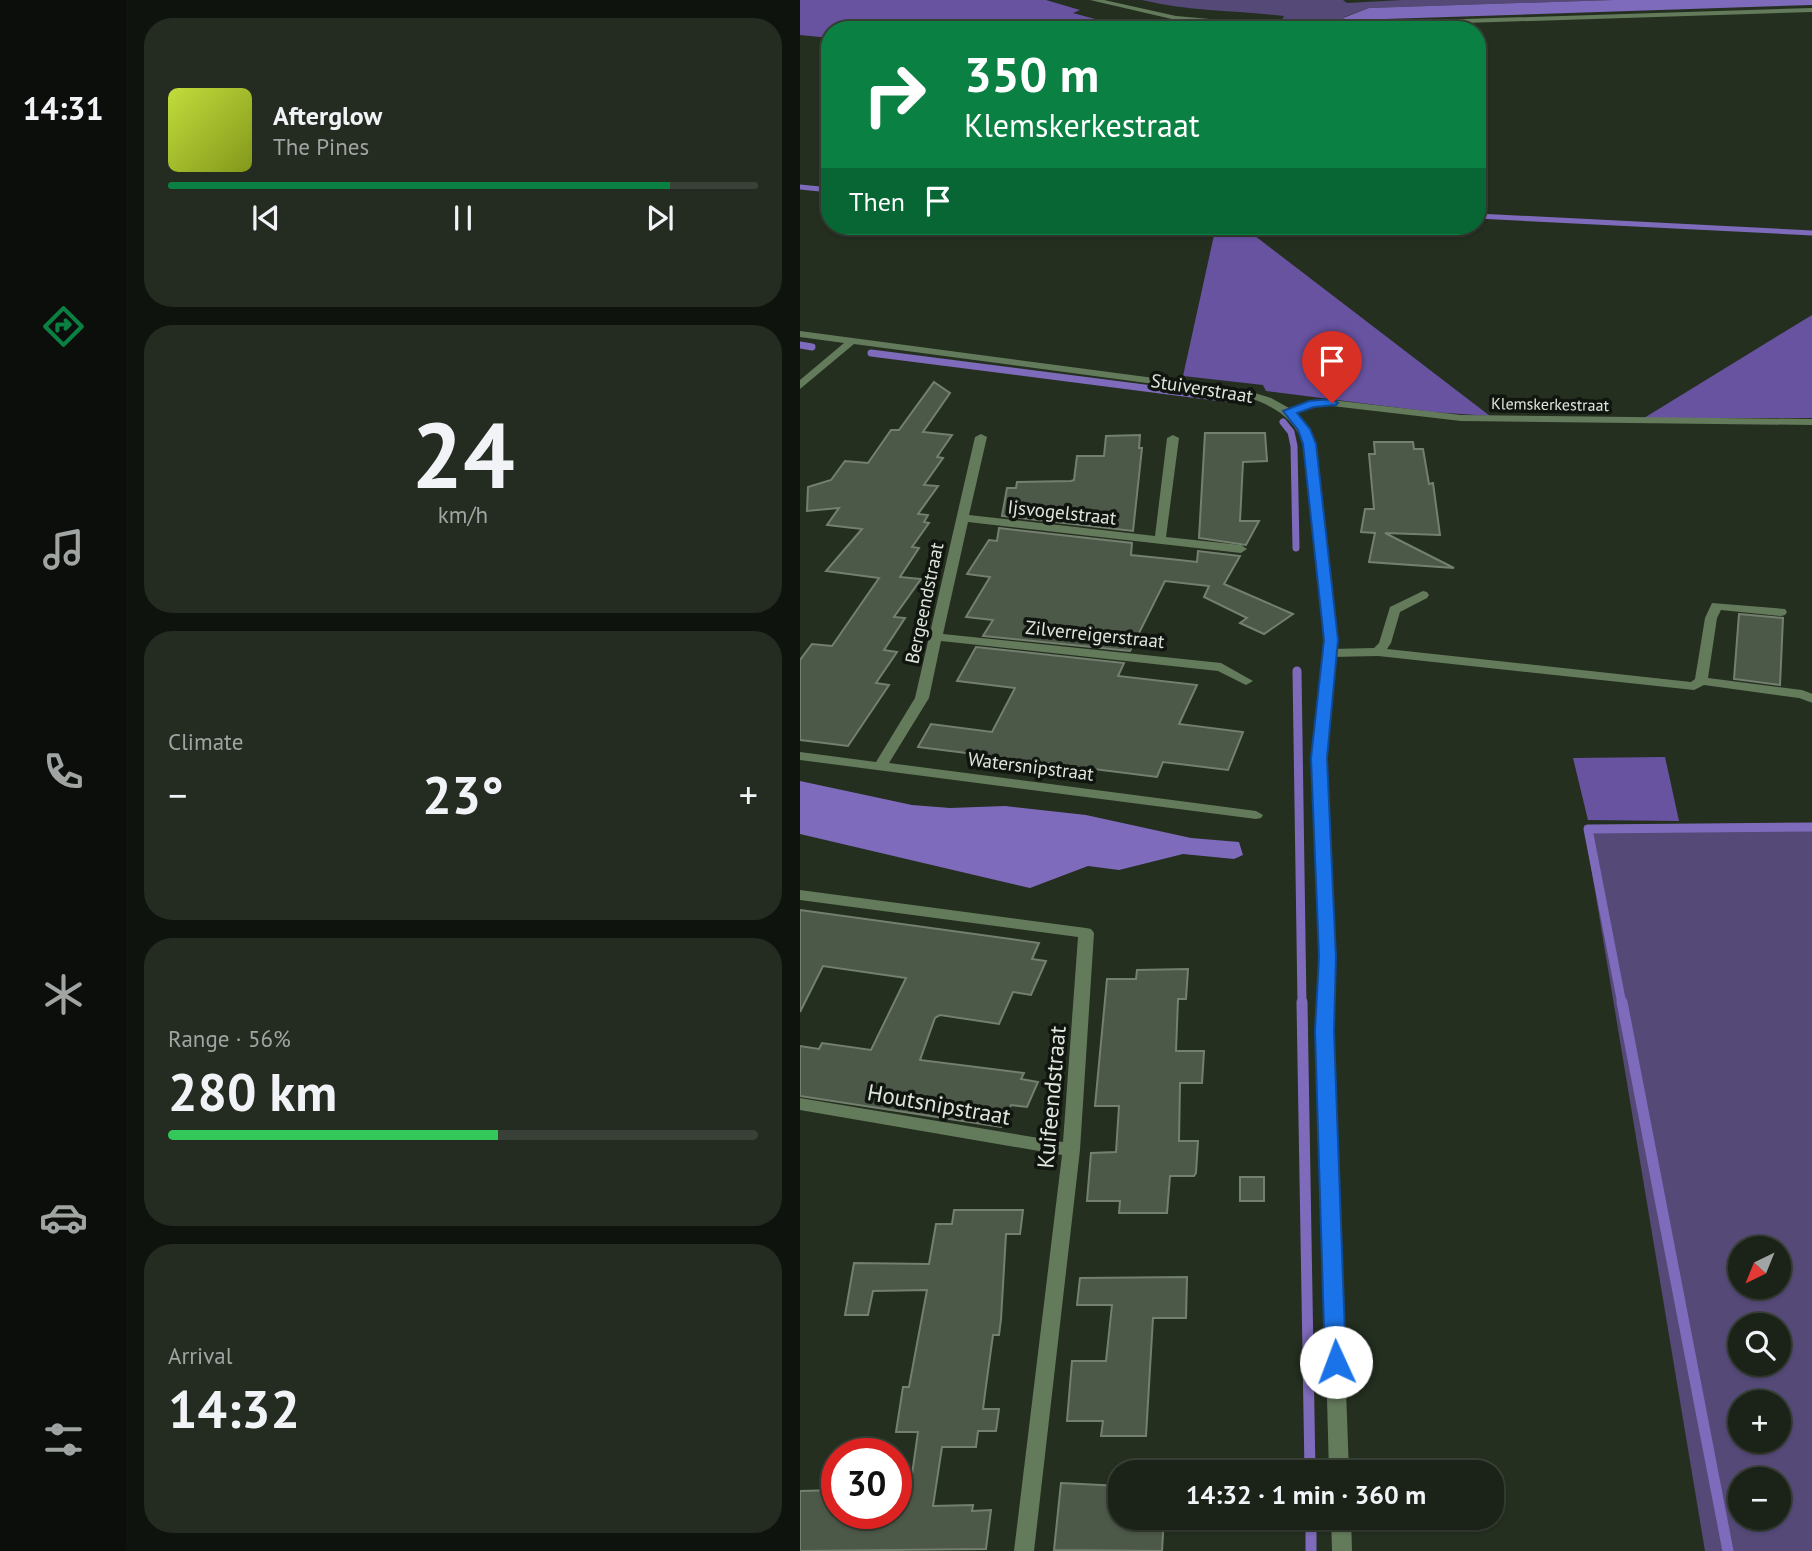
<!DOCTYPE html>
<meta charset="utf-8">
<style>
body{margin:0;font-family:"PT Sans",sans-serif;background:#242b21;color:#f1f3f6;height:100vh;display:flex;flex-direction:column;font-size:26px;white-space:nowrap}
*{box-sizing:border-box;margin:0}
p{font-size:23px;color:#a0a4a2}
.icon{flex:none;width:38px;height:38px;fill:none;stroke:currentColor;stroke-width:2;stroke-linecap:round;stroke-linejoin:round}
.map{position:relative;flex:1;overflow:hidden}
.details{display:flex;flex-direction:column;gap:18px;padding:18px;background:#0f130d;width:674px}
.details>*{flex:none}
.hud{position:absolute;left:21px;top:21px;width:665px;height:214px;border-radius:28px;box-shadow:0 2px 5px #0004,0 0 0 2px #394037;background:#0b8043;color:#fff;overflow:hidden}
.needle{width:46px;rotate:223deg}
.tools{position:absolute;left:928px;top:1236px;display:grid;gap:14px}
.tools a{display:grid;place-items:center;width:63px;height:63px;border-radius:50%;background:#1b2318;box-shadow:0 2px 5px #0004,0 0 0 2px #394037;font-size:35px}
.speed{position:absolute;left:21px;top:1438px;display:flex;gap:14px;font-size:35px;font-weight:700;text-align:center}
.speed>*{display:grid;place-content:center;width:91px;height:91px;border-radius:50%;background:#1b2318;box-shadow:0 2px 5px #0004,0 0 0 2px #394037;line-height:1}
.speed .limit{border:10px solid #d22;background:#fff;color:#111}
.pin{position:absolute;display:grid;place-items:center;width:60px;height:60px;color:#fff;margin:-72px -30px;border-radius:50% 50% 50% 0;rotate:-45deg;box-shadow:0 0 7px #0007}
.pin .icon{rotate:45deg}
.me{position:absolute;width:77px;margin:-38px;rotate:358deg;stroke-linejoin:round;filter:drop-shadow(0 0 5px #0008)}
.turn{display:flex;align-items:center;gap:24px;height:147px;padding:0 28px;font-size:32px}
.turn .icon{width:91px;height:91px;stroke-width:2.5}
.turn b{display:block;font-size:49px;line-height:60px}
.then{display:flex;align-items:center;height:66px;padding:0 28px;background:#0003;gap:14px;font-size:26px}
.big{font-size:52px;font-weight:700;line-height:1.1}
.details .tile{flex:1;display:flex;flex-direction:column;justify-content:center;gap:10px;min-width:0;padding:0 24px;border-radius:28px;background:#242b21}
.details .dial{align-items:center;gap:0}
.dial b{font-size:91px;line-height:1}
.song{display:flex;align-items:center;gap:21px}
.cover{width:84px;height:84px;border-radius:10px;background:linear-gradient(135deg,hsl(70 70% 55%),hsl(70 70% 35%))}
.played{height:7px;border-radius:4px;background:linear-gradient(90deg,#0b8043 85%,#394037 85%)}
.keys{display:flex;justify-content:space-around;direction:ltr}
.heat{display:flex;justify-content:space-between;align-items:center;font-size:38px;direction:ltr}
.charge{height:10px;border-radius:5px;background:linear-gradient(90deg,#34c759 56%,#394037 0)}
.trip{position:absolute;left:308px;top:1460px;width:396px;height:70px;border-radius:28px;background:#1b2318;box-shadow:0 2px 5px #0004,0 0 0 2px #394037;font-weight:700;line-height:70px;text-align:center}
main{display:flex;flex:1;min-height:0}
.tab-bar{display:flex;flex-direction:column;width:126px;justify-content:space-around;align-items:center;background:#0b0e0a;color:#a0a4a2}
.tab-bar .icon{width:49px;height:49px}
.tab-bar .active{color:#0b8043}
.tab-bar b{font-size:32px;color:#f1f3f6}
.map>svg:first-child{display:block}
</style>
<main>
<nav class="tab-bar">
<b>14:31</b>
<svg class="icon active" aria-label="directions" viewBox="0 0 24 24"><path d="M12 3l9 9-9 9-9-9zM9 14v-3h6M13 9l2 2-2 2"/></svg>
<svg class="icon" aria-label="music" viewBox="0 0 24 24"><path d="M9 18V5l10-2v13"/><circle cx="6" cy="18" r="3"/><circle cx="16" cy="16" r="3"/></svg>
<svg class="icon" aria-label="phone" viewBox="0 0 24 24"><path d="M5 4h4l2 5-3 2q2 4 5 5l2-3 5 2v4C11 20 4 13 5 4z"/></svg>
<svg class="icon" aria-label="climate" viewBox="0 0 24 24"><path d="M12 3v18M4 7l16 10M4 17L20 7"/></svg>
<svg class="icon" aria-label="car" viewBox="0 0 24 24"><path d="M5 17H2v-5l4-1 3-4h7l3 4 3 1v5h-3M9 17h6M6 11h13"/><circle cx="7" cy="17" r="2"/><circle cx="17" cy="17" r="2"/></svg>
<svg class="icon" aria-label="filters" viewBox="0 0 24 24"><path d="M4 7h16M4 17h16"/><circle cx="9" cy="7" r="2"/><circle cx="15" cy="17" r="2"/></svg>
</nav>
<section class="details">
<div class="tile">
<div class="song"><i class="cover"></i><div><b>Afterglow</b><p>The Pines</p></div></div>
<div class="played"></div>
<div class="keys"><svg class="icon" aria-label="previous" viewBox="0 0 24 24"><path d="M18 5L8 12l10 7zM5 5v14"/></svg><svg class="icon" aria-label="pause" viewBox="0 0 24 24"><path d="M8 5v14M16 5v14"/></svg><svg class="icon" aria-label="next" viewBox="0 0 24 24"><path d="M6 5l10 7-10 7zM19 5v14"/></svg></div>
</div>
<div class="tile dial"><b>24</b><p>km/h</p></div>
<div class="tile"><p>Climate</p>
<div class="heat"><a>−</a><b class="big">23°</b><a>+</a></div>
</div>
<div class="tile"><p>Range · 56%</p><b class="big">280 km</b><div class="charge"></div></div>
<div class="tile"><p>Arrival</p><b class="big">14:32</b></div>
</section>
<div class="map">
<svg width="1013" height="1551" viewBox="0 0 1013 1551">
<rect width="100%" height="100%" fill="#242f20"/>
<!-- green -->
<g fill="#544977" fill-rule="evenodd">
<path d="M342 0H543L547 3 602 0H813L569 8 544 17 557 24 479 25 484 16C435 10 390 12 342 0Z"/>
<path d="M784 825 1012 826V1551H905ZM940 1248H978V1286H940ZM940 1325H978V1363H940ZM940 1402H978V1440H940ZM940 1479H978V1517H940Z"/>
</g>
<!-- forest -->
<g fill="#6853a1">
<path d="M0 0H246L280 10 273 13 335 30H30V38L0 35Z"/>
<path d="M416 226H442L690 416 632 412 466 391 463 385 383 376Z"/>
<path d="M1012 315V418H844Z"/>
<path d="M865 757 879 821 788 820 773 758Z"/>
</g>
<!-- water -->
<g fill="#7f6bbb">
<path d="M813 0H1013L1012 5 585 19 557 24 543 18 569 8Z"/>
<path d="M0 781 112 805 150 808 205 806 286 815 391 838 439 842 443 855 434 859 383 854 319 870 288 866 230 888 0 834Z"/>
</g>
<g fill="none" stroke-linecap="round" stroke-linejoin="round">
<!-- stream-far3 -->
<g stroke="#7f6bbb" stroke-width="5">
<path d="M0 187 30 190"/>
<path d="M677 216 1013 233"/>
</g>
<!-- stream-far2 -->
<g stroke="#7f6bbb" stroke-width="7">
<path d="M0 345 12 347"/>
<path d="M71 353 446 401"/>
<path d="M483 422 491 432 494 446 496 548"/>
</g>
<!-- stream-far1 -->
<g stroke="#7f6bbb" stroke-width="9">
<path d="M497 671 502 1004"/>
<path d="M822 1004 788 829 1013 827"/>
</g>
<!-- stream -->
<g stroke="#7f6bbb" stroke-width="11">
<path d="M502 1002 510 1472"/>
<path d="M822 1002 928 1551"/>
<path d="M511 1517V1551"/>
</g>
</g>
<!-- building -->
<g fill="#4c5848" stroke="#74806f" stroke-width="2">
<path d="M134 382 150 393 123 432 152 435 137 457 143 458 124 485 138 486 118 514 128 515 124 522 129 523 112 547 119 548 100 577 121 579 94 617 105 618 84 650 97 652 76 683 89 685 48 746 0 740V660L12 644 32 646 79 578 26 571 62 529 27 525 39 508 7 511 8 487 31 480 45 461 68 463 91 430H99Z"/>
<path d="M405 433H465L467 461 443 462 440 521H459L446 545 399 538Z"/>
<path d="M340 435 339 448H342L333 531 202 516 207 488H216L217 482 271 481 274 480 277 456H304L306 436Z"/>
<path d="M574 442H613L614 449H623L629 484 633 483 640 535 585 533 654 568 569 562 575 533 561 532 565 509H574L569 454H575Z"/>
<path d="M199 528 332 543 331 555 370 559 397 562 398 551 440 556 424 584 493 614 464 634 440 623 447 618 404 597 409 586 365 581 330 651 183 636 193 620 166 617 190 577 167 574 189 540 197 541Z"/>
<path d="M939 614 983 618 980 685 934 679Z"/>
<path d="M176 647 324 663 318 676 397 685 379 724 443 732 428 770 363 762 357 777 118 747 131 724 192 732 215 688 157 681Z"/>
<path d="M0 910 239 943 232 959 246 961 231 995 213 992 199 1024 140 1015 135 1018 120 1060 224 1073 221 1079 238 1082 227 1107 211 1105 201 1127 0 1096V1046L19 1049 22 1043 71 1050 106 978 23 966 0 1012Z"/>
<path d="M388 969 386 999H378L376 1051H404L402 1083H380L379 1141H398L396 1173 394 1176H370L367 1213H319L320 1201H287L291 1153 316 1152 319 1106H295L307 979H336L337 970Z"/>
<rect x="440" y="1177" width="24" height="24"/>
<path d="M154 1210H223L220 1234H206L201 1319 199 1335H193L186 1386 183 1409H199L196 1431H178L176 1447H142L133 1506 173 1505 172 1511 191 1510 186 1549 0 1551V1491L37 1490V1514H96V1489H110L118 1432H96L103 1387H109L127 1290 73 1291 68 1315H45L54 1263 129 1264 136 1224H152Z"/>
<path d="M387 1277 386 1318H353L346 1436H301L303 1421H267L272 1361H306L312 1305H277L280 1278Z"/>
<path d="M261 1483 320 1486V1517H364L362 1551 254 1550Z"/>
</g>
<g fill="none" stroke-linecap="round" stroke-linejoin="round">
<!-- lane -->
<path fill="#647b5b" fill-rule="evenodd" d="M623 591 627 592 629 595 627 598 600 612 591 643 587 649 891 682 895 679 905 618 912 603 985 609 987 612 985 615 981 616 921 610 917 618 908 678 1002 690 1013 694V703L999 698 904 685 894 690 578 656 531 657 525 653 531 649 574 648 579 643 590 607Z"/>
<!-- street -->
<g fill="#647b5b" fill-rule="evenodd">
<path d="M290 0H304L376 16 478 25 1013 8V12L478 29 376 20Z"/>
<path d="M0 331 445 390 471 398 489 408 513 400H532L661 415 1013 419V425L661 421 532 406H514L495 413 505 424 516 444 537 653 526 758 536 957 533 1031 549 1472H529L517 1031 520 957 512 758 525 653 504 444C492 416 472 405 444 396L54 344 0 389V380L44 343 0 337Z"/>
<path d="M181 434 187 437 169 515 355 536 367 438 373 435 379 438 366 537 441 545 447 549 441 553 168 522 143 634 421 663 453 681 446 685 418 671 141 641 129 698 89 763 456 811 463 815 461 818 456 819 0 760V752L76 762 115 698 175 437Z"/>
<path d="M0 890 286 928 291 929 294 933 280 1150 234 1551H214L262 1155 0 1110V1098L263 1142 278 937 0 900Z"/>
<path d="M531 1517H551L552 1551H532Z"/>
</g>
</g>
<!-- route -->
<path fill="#1a73e8" stroke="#114b97" stroke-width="2" d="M532 399 538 403 536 405 514 407 497 413 510 429 516 444 538 640 527 758 536 957 534 1031 546 1362 543 1368 536 1370 528 1368 525 1362 515 1031 519 957 511 758 524 640 503 444 498 430 483 411 509 401Z"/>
<g text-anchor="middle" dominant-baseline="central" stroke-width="7" stroke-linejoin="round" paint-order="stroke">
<!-- far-street labels -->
<g font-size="16" fill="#dfe6dc" stroke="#10150f">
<text transform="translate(750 404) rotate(1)">Klemskerkestraat</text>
</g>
<!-- street labels -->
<g font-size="19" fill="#dfe6dc" stroke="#10150f">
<text transform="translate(402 388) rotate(9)">Stuiverstraat</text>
<text transform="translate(262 512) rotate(6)">Ijsvogelstraat</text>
<text transform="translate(124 603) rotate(-78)">Bergeendstraat</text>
<text transform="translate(295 634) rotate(6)">Zilverreigerstraat</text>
<text transform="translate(231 766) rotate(7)">Watersnipstraat</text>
</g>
<!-- near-street labels -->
<g font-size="23" fill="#dfe6dc" stroke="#10150f">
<text transform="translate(251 1097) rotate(-85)">Kuifeendstraat</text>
<text transform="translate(139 1104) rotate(10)">Houtsnipstraat</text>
</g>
</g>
</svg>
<div class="tools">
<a><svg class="needle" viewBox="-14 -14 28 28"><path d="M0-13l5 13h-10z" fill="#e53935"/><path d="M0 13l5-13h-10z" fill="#a0a4a2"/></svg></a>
<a><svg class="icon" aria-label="search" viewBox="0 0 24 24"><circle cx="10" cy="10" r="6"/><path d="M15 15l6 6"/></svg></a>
<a>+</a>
<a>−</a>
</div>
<div class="speed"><div class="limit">30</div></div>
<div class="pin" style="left:532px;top:403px;background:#d93025"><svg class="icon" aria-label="arrive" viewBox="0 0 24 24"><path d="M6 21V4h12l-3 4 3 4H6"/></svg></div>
<svg class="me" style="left:536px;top:1362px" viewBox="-20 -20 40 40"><circle r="19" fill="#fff"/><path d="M0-13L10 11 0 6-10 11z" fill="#1a73e8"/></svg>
<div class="trip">14:32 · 1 min · 360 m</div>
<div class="hud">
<div class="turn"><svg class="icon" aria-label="right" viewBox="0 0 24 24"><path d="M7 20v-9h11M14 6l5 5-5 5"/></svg><div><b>350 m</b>Klemskerkestraat</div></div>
<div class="then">Then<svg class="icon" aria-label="arrive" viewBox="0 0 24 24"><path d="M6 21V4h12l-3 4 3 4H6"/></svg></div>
</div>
</div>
</main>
